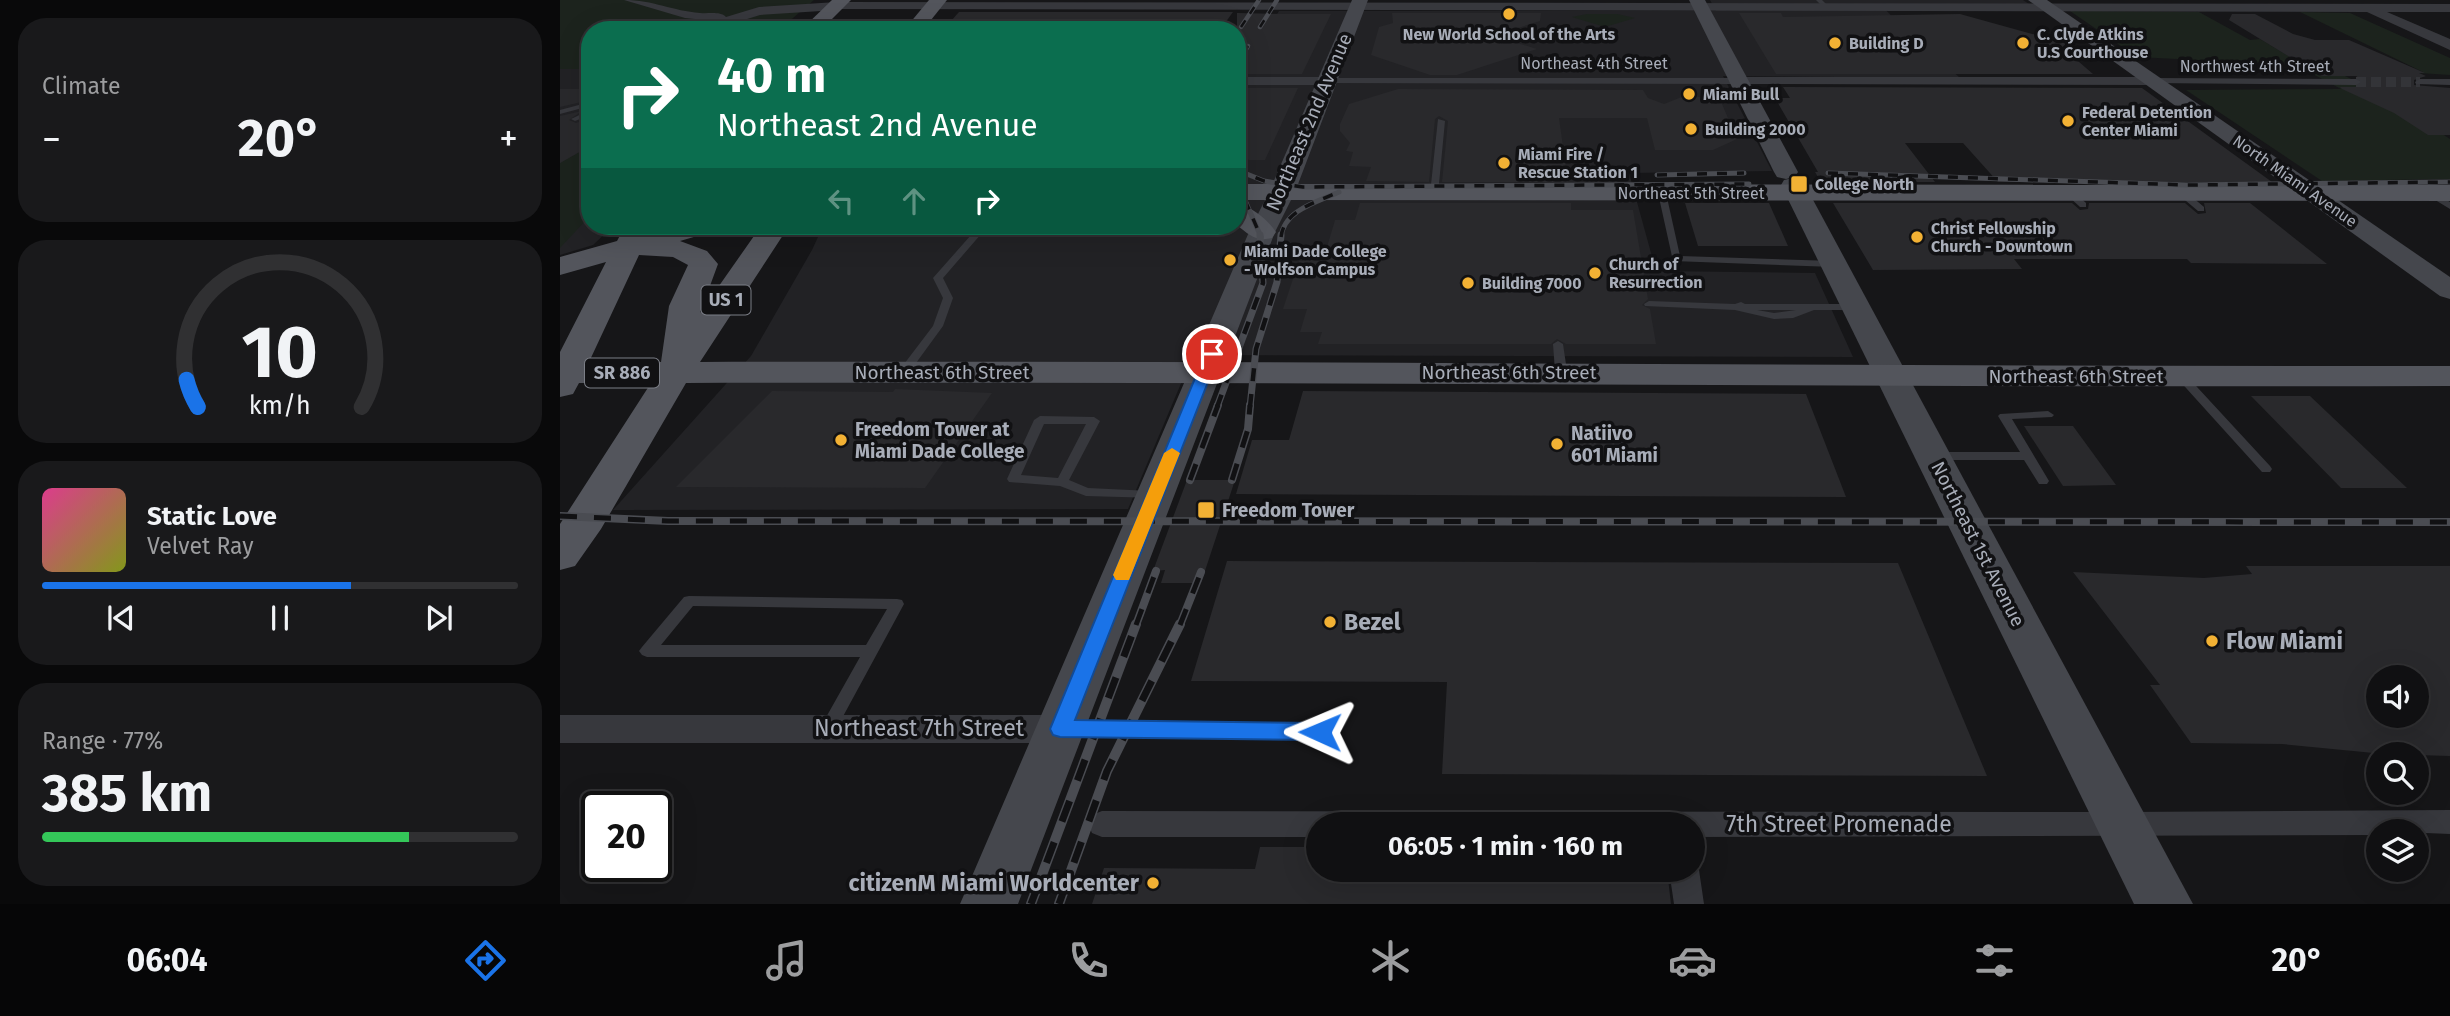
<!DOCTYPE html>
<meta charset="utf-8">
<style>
body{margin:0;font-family:"Fira Sans",sans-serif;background:#19191b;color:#f1f3f6;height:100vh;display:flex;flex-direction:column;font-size:26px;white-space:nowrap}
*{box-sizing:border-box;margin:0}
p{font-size:23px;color:#9c9d9f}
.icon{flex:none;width:38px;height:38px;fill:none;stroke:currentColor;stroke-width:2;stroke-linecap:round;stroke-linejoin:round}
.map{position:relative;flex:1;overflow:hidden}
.sheet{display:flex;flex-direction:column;gap:18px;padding:18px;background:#09090a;width:560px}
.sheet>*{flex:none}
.guide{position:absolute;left:21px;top:21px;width:665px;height:214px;border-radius:28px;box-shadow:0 7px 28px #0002,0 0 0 2px #303032;background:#0b6e4f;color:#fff;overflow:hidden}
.buttons{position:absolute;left:1806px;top:665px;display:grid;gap:14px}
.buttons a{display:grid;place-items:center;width:63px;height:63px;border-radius:50%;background:#101012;box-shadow:0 7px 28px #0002,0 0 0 2px #303032;font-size:35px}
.speed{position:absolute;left:21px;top:791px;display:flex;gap:14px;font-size:35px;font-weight:700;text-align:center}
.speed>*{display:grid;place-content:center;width:91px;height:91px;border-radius:50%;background:#101012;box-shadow:0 7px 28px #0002,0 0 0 2px #303032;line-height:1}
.speed .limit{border:4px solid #111;border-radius:10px;background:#fff;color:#111}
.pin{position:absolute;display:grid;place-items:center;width:60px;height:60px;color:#fff;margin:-30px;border:4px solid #fff;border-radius:50%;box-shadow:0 2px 7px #0007}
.me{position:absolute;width:77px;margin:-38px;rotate:271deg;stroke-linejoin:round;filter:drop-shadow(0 0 5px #0008)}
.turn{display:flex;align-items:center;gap:24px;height:147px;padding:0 21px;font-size:32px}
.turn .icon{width:91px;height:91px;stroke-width:2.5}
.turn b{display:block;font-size:49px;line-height:60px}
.lanes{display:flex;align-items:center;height:66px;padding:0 21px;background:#0003;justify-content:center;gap:35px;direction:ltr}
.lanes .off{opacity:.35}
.big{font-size:52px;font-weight:700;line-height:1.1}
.sheet .tile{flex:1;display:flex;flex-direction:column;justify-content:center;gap:10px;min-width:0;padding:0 24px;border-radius:28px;background:#19191b}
.sheet .dial{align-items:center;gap:0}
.dial svg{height:182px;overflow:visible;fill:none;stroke:#303032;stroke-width:7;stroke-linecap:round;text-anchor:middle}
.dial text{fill:#f1f3f6;stroke:none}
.song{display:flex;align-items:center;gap:21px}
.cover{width:84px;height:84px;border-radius:10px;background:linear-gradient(135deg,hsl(330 70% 55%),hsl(70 70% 35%))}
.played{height:7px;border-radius:4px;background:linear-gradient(90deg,#1a73e8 65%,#303032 65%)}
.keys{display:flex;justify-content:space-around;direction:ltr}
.heat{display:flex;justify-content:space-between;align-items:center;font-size:38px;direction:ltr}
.charge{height:10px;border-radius:5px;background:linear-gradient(90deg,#34c759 77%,#303032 0)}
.trip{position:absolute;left:746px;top:812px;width:399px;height:70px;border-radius:35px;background:#101012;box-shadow:0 7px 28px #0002,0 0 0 2px #303032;font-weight:700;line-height:70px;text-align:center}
.menu{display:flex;height:112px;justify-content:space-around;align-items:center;background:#060607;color:#9c9d9f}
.menu .icon{width:49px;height:49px}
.menu .active{color:#1a73e8}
.menu b{font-size:32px;color:#f1f3f6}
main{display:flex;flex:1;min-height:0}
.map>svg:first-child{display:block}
</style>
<main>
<section class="sheet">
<div class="tile"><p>Climate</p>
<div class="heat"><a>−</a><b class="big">20°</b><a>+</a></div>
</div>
<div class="tile dial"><svg viewBox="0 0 100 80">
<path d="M14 69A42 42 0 1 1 86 69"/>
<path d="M14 69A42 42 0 0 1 9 57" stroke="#1a73e8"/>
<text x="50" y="56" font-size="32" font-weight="700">10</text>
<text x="50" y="72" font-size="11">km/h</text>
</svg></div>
<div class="tile">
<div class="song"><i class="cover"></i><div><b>Static Love</b><p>Velvet Ray</p></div></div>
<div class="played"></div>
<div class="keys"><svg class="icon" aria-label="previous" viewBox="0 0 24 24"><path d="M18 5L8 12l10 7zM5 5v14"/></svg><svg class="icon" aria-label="pause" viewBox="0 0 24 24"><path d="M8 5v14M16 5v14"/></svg><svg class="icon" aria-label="next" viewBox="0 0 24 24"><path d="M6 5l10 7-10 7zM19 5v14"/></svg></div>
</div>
<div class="tile"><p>Range · 77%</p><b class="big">385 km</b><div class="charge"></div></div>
</section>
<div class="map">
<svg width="1890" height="904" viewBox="0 0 1890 904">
<rect width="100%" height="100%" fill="#161618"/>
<!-- built -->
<g fill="#222225">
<path d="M1150 0H1463L1469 4 1321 5 1377 63H1384L1400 78 1163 76 1212 171 1069 173 1096 271 1255 273 1293 357 633 355 568 509 53 510 191 356 252 250 263 226H677V77L719 11H1156Z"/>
<path d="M0 69H30V226H53L33 245 0 255Z"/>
</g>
<!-- green -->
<g fill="#1c231d">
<path d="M0 0H254L219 30H30V69H0Z"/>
<path d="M1510 11 1639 12 1690 40 1700 39 1742 64 1783 75 1814 90 1890 139V179L1762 181 1626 90 1781 89 1736 65 1577 57Z"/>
<path d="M1740 12 1790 13 1890 58V75L1859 73 1863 72Z"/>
<path d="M1027 14H1057L1075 18 1045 27 1012 17Z"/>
<path d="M30 146V216L0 248V163Z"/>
</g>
<!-- building -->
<g fill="#29292c" fill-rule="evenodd">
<path d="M399 12H673L660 30H383Z"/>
<path d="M677 13 727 14H771L742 74H677Z"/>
<path d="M832 13H981L980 21 939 34 960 40 954 42 977 49 897 75H870L811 55 819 27 833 23Z"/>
<path d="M1179 13H1221L1223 17 1400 14 1527 49 1511 55 1533 74H1216Z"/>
<path d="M1672 14H1695L1733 34 1755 40H1789L1865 73H1859L1866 76 1854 80V85L1890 88V135H1868L1834 113 1782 89 1780 87H1797L1803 81 1796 76H1761L1669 20Z"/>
<path d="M1223 87 1582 88 1712 182H1438L1403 143H1345L1375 182H1261L1255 172H1258L1215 98H1230Z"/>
<path d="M677 88H738L705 160H689L677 154Z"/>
<path d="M0 89H30V100L0 107Z"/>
<path d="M838 89 1083 90 1088 98 1104 104 1129 94 1162 104 1177 139 1153 150H1095L1087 118H999L1008 182H882L888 121 879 116 875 119 869 182 806 181 811 167 789 166 793 152 786 151 790 143 780 131V124L789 104Z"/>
<path d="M22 111 9 120 16 123 30 118V146L0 163V116Z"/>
<path d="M800 203H1011V210H1073L1088 299 1082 305 1090 309 1096 344H1006L997 339 991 344H758L762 332H740L747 309H723L739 261H743L748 247H767L775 220H795Z"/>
<path d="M1125 203H1209L1228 246H1138Z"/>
<path d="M1273 203H1512L1520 210 1528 209 1529 203H1625L1638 214 1646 213 1644 203H1690L1767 264 1631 263 1627 259H1454L1462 269 1313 270Z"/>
<path d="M335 389 432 393 365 488 116 487 212 391 333 392Z"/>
<path d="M743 391 1246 394 1286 497 676 494 692 440H729Z"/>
<path d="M1691 396H1750L1847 488H1781Z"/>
<path d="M1464 426H1513L1556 485 1503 486Z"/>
<path d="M627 480H675L641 583H601L605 570 593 571Z"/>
<path d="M667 561 1338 563 1427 776 882 774 887 682 631 681Z"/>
<path d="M1686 566H1890V756L1824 754 1722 744 1631 743 1590 685H1600L1513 572 1644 578 1692 574ZM1818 677H1857V716H1818Z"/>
<path d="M700 847H758V870H1107L1111 904H532L544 868 695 869Z"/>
</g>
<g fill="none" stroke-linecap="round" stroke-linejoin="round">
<!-- pedestrian-tunnel -->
<path stroke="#333438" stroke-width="10" stroke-dasharray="10 5" stroke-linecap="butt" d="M1796 82H1860"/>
<!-- service -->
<g fill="#37383d" fill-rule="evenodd">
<path d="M1256 0H1262L1270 8 1265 9Z"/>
<path d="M30 102V106L0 114V110Z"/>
<path d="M30 110V115L15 121 11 119Z"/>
<path d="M878 119 885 121 878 194 874 197 870 194Z"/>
<path d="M1102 190 1106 193 1120 256 1274 261 1279 264 1274 267 1113 261 1098 193Z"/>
<path d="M1507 191H1513L1526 203V207H1520L1507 195Z"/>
<path d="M1619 191H1625L1644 207V211H1638L1619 195Z"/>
<path d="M1867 191H1873L1890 202V209L1867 195Z"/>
<path d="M419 226H428L383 278 393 298 383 326 348 374H340L338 372 373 326 383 298 373 278Z"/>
<path d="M1089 301 1175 304 1181 302 1185 304H1296L1301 307 1296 310H1254L1233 318 1214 319 1175 310 1085 306 1084 304ZM1197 310H1236L1214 313Z"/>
<path d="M998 341 1003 344 1007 371 1001 374 995 371 993 344Z"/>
<path d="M1621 373 1625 374 1710 466 1712 469 1710 472H1702L1617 378 1615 376Z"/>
<path d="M1488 411 1494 415 1492 417 1452 419 1489 481 1487 484H1479L1464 460H1377L1371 456 1377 452H1460L1438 416 1440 414Z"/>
<path d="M480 416 534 417 540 421 509 480 528 488 591 491 597 495 596 498 526 496 500 486 449 482 447 479 474 420ZM484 424H526L498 478 461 475Z"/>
<path d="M129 596 337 599 342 600 344 604 274 733 268 735 262 733 260 728 300 657H87L82 655 79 651 82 647 124 597ZM133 606 327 609 306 645H101Z"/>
<path d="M508 722 760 725 766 727 768 732 766 737 760 739 508 736 502 734 500 729 502 724Z"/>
</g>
<!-- pedestrian -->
<g fill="#37383d" fill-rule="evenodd">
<path d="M768 78H1179L1184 81 1179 84 764 83V79Z"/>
<path d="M1594 78 1796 79 1801 82 1796 85 1590 83 1589 81Z"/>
<path d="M1860 79H1890V85L1856 84 1855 82Z"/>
<path d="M1890 810V834L1818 831V835L1132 837V824H758V837H542L532 833 528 824 532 815 542 811 1563 812Z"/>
<path d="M1132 860 1139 870 1144 904H1114L1109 870H1132Z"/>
</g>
<!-- minor -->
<g fill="#37383d" fill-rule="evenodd">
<path d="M64 0C93 0 113 11 140 13 149 14 160 11 166 17L199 7 277 2 283 6 277 10 200 15 152 30H132L154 21 125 18Z"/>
<path d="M677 77H768L775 81 768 85H677Z"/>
<path d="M1179 77H1594L1601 81 1594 85 1174 84 1172 81 1174 78Z"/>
<path d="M0 715H501L513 719 519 729 513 739 501 743H0Z"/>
</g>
<!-- tertiary -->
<path fill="#37383d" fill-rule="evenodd" d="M277 2 1890 4V12H1827L1890 39V50L1807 12 272 9 270 6 272 3Z"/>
<!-- secondary -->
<g fill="#45474d" fill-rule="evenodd">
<path d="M792 0H808L735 192 715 232 458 904H400L689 232 709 192Z"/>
<path d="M1129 0H1145L1238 172 1235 177 1226 179 1217 177 1214 172Z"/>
<path d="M1468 0H1487L1890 277V299L1880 296Z"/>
<path d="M1233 178 1242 180 1245 185 1633 904H1574L1221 185 1224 180Z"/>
</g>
<!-- primary -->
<g fill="#53555c" fill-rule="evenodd">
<path d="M272 0H291L261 30H241Z"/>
<path d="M369 0H387L363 30H344Z"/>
<path d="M677 184 1890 185V201L677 200Z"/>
<path d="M677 203C692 207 708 220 716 232L712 238C696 242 689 235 677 225Z"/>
<path d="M65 226H93L90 231 111 226H155L151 232 120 241 147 251 158 264 140 313 201 226H229L140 362C723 360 1307 367 1890 366V386C1302 388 714 381 126 383L41 529 15 566 0 570V524L91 383H19L13 394 0 397V352L46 262 0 275V257L57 241ZM79 255 113 257 128 265 109 306 101 362H29Z"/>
</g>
<!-- rail-far4 casing -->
<g stroke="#4a4c52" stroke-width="4.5">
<g id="rail-far4">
<path d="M681 27 699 0"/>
<path d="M700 27 717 0"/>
<path d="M677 64 688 46"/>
</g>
</g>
<!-- rail-far3 casing -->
<g stroke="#4a4c52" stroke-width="5">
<g id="rail-far3">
<path d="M677 170 704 181 743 187 1189 184"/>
<path d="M1268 173 1627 185 1890 182"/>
<path d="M1097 175 1184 173"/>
<path d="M677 182 701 237"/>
<path d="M1275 184H1341"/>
<path d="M721 237C724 210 757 202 779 192"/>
</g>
</g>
<!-- rail-far2 casing -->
<g stroke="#4a4c52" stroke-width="7">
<g id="rail-far2">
<path d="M657 407 703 283 700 235"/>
<path d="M690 407 696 349 717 282 721 235"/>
</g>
</g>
<!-- rail-far1 casing -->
<g stroke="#4a4c52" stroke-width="8">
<g id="rail-far1">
<path d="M630 480 658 405"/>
<path d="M672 480 688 429 690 405"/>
<path d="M0 516 108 521 1890 522"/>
<path d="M576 625 596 571"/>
<path d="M620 625 641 572"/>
</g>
</g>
<!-- rail casing -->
<g stroke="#4a4c52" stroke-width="10">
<g id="rail">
<path d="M471 904 576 624"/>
<path d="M499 904 547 771 620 624"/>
</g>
</g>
<!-- rail-far4 -->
<use href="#rail-far4" stroke="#111113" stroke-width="2.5" stroke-dasharray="8" stroke-linecap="butt"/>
<!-- rail-far3 -->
<use href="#rail-far3" stroke="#111113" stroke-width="3.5" stroke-dasharray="10" stroke-linecap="butt"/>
<!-- rail-far2 -->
<use href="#rail-far2" stroke="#111113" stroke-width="4.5" stroke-dasharray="13" stroke-linecap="butt"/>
<!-- rail-far1 -->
<use href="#rail-far1" stroke="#111113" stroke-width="5" stroke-dasharray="17" stroke-linecap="butt"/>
<!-- rail -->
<use href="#rail" stroke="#111113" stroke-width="7" stroke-dasharray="22" stroke-linecap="butt"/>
</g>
<!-- route -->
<path fill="#1a73e8" stroke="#114b97" stroke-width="2" d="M652 350 659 354 515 720 760 723 768 725 771 732 768 738 760 740 500 737 493 735 490 729 645 354Z"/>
<!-- slow -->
<path fill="#f59e0b" d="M612 448 620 453 571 575 569 580H556L553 575 604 453Z"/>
<!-- markers -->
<g fill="#f2b134" stroke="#111113" stroke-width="2.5">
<circle cx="949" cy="14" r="7"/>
<circle cx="1275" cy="43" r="7"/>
<circle cx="1463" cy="43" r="7"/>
<circle cx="1129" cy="94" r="7"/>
<circle cx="1508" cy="121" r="7"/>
<circle cx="1131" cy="129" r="7"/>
<circle cx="944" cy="163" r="7"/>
<rect x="1230" y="175" width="18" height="18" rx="3.5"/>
<circle cx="1357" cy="237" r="7"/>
<circle cx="670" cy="260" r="7"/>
<circle cx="1035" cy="273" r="7"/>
<circle cx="908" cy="283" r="7"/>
<circle cx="281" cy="440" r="7"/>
<circle cx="997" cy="444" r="7"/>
<rect x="637" y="501" width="18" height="18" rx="3.5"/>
<circle cx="770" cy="622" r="7"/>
<circle cx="1652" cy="641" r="7"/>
<circle cx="593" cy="883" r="7"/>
</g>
<g text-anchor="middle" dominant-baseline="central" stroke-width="7" stroke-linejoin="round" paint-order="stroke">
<!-- far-poi labels -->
<g font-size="16" font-weight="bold" fill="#a8adb8" stroke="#111113" text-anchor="start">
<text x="949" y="34" text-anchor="middle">New World School of the Arts</text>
<text x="1477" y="34">C. Clyde Atkins<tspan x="1477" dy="18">U.S Courthouse</tspan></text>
<text x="1289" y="43">Building D</text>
<text x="1143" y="94">Miami Bull</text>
<text x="1522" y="112">Federal Detention<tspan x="1522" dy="18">Center Miami</tspan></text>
<text x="1145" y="129">Building 2000</text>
<text x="958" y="154">Miami Fire /<tspan x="958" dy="18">Rescue Station 1</tspan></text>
<text x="1255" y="184">College North</text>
<text x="1371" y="228">Christ Fellowship<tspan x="1371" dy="18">Church - Downtown</tspan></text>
<text x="684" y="251">Miami Dade College<tspan x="684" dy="18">- Wolfson Campus</tspan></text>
<text x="1049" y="264">Church of<tspan x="1049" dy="18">Resurrection</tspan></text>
<text x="922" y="283">Building 7000</text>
</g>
<!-- far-street labels -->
<g font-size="16" fill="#a8adb8" stroke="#111113">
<text x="1034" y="63">Northeast 4th Street</text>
<text x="1695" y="66">Northwest 4th Street</text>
<text transform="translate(1735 181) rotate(35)">North Miami Avenue</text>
<text x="1131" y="193">Northeast 5th Street</text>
</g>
<!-- shield labels -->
<g fill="#111113" stroke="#7b7e86" stroke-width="2">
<rect x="141.5" y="285.5" width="49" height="29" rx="5"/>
<rect x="25" y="358.5" width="74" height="29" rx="5"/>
</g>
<g font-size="18" font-weight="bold" fill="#a8adb8">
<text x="166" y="300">US 1</text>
<text x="62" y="373">SR 886</text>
</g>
<!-- street labels -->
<g font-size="19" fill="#a8adb8" stroke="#111113">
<text transform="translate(749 122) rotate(-67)">Northeast 2nd Avenue</text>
<text x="382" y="372">Northeast 6th Street</text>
<text x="949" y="372">Northeast 6th Street</text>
<text x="1516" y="376">Northeast 6th Street</text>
<text transform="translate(1418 544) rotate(63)">Northeast 1st Avenue</text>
</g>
<!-- poi labels -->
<g font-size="19" font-weight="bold" fill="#a8adb8" stroke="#111113" text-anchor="start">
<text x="295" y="429">Freedom Tower at<tspan x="295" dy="22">Miami Dade College</tspan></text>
<text x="1011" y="433">Natiivo<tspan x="1011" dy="22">601 Miami</tspan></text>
<text x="662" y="510">Freedom Tower</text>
</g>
<!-- near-poi labels -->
<g font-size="23" font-weight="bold" fill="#a8adb8" stroke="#111113" text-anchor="start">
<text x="784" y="622">Bezel</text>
<text x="1666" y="641">Flow Miami</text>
<text x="579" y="883" text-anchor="end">citizenM Miami Worldcenter</text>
</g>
<!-- near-street labels -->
<g font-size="23" fill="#a8adb8" stroke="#111113">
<text x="359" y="728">Northeast 7th Street</text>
<text x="1279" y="824">7th Street Promenade</text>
</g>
</g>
</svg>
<div class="buttons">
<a><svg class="icon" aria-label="sound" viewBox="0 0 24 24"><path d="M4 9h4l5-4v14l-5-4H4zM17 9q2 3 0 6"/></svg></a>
<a><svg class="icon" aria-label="search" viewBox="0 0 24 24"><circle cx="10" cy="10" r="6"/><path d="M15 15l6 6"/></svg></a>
<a><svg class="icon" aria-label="layers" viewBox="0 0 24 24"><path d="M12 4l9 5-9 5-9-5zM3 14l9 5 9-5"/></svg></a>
</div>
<div class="speed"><div class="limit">20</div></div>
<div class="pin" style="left:652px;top:354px;background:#d93025"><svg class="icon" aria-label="arrive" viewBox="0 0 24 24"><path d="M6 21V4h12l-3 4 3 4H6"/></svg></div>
<svg class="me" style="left:760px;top:732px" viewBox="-20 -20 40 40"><path d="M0-17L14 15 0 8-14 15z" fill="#1a73e8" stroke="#fff" stroke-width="4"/></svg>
<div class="trip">06:05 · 1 min · 160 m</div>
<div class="guide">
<div class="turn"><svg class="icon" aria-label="right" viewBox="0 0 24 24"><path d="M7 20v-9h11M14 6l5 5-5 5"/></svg><div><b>40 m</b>Northeast 2nd Avenue</div></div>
<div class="lanes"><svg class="icon off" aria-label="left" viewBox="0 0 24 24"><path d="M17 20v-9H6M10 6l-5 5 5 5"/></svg><svg class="icon off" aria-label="ahead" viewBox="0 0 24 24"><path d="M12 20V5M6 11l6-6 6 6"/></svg><svg class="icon" aria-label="right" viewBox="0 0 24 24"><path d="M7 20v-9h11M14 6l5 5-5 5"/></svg></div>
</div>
</div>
</main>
<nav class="menu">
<b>06:04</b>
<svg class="icon active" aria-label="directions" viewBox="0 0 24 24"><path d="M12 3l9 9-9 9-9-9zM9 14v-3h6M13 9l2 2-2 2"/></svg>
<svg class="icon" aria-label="music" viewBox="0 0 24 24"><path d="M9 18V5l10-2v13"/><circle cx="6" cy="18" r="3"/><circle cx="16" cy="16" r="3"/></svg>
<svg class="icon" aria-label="phone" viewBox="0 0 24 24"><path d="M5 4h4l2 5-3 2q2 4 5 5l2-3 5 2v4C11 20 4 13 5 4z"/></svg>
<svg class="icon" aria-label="climate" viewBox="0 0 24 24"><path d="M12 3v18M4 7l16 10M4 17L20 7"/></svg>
<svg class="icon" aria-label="car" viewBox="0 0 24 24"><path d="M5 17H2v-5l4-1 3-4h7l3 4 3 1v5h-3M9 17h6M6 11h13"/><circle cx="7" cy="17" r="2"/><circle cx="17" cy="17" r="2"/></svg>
<svg class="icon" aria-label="filters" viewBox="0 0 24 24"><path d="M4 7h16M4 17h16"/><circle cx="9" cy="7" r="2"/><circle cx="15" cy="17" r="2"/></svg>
<b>20°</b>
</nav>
